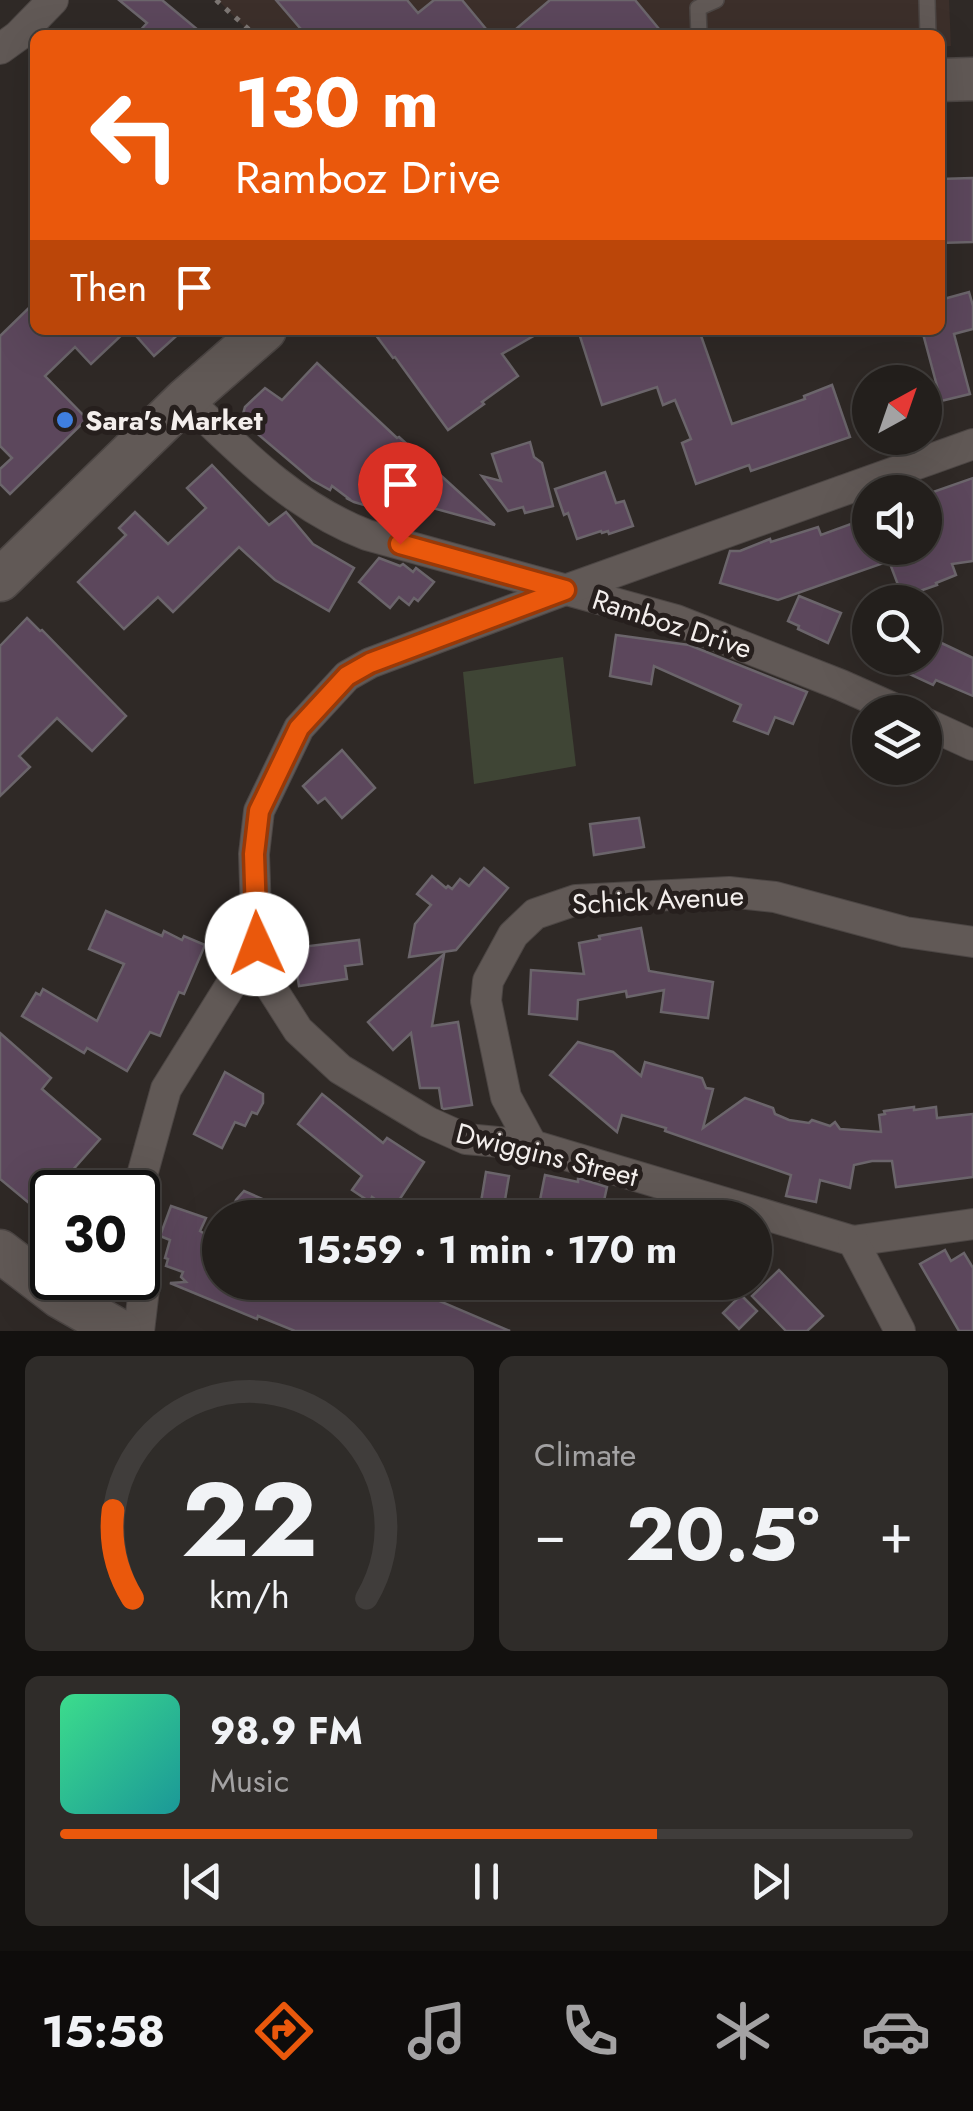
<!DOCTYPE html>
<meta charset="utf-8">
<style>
body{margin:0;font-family:Jost,sans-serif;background:#2f2c29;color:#f1f3f6;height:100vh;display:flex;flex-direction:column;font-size:38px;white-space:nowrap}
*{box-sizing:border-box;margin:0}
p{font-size:32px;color:#a3a2a3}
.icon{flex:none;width:55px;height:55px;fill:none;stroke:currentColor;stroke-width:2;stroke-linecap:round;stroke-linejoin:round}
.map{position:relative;height:1331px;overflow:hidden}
.panel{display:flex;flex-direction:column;gap:25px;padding:25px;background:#13110f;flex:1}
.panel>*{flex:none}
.banner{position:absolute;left:30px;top:30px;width:915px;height:305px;border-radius:15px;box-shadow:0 10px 40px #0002,0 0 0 2px #403d3b;background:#ea580c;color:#fff;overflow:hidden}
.needle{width:65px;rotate:40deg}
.fabs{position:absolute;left:852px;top:365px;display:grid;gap:20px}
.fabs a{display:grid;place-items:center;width:90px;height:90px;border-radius:50%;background:#231f1c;box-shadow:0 10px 40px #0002,0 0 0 2px #403d3b;font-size:50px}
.speed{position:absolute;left:30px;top:1170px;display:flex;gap:20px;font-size:50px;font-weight:700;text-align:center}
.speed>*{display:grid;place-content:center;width:130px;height:130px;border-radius:50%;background:#231f1c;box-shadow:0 10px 40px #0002,0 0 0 2px #403d3b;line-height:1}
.speed .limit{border:5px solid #111;border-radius:15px;background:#fff;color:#111}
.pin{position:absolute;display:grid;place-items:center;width:85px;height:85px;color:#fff;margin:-102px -42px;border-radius:50% 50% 50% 0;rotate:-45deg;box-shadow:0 0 10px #0007}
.pin .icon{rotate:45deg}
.me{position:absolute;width:110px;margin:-55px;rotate:358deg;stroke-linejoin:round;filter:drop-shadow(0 0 8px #0008)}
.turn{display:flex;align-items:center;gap:35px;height:210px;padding:0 40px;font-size:45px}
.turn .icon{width:130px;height:130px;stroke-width:2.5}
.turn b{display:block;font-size:70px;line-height:85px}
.then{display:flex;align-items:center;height:95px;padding:0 40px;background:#0003;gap:20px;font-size:38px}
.big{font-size:75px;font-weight:700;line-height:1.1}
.panel .widget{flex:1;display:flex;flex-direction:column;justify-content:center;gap:15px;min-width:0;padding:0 35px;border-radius:15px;background:#2f2c29}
.panel .dial{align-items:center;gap:0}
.dial svg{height:260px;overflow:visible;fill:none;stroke:#403d3b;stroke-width:7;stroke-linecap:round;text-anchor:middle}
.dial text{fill:#f1f3f6;stroke:none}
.song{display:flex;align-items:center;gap:30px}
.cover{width:120px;height:120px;border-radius:15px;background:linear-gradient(135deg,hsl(150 70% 55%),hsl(180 70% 35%))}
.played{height:10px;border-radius:5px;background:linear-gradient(90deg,#ea580c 70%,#403d3b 70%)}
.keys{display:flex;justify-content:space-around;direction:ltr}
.heat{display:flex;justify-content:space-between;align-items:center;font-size:55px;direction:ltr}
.panel .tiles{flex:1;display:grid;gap:25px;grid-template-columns:1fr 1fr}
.widget:last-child{grid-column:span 2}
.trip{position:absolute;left:202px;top:1200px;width:570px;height:100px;border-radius:50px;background:#231f1c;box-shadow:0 10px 40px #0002,0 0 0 2px #403d3b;font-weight:700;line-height:100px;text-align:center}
.tab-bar{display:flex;height:160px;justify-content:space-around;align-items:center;background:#0e0c0b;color:#a3a2a3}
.tab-bar .icon{width:70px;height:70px}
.tab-bar .active{color:#ea580c}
.tab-bar b{font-size:45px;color:#f1f3f6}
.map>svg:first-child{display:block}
</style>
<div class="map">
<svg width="973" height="1331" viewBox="0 0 973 1331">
<rect width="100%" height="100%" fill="#2f2926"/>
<!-- built -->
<path fill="#3c2f2a" d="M218 0H949L951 46 940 47V35H252Z"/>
<!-- green -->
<path fill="#3f4535" d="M563 657 576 766 474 784 463 672Z"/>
<!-- building -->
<g fill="#5c475c" stroke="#6b656b" stroke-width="2.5">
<path d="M119 0H162L204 35H136L147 23Z"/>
<path d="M276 0H407L418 13 434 0H462L491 35H320L312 30 306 35Z"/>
<path d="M550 0H635L664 35H509Z"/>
<path d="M973 178V242L940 243V179Z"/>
<path d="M969 292 973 306V329L954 334 970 394 941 401 922 330H940V300Z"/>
<path d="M35 302V330H127L91 364 75 347 45 376 87 419 10 494 0 484V469L12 458 0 446V336Z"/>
<path d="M131 330H183L154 356Z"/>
<path d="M372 330H544L502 354 518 376 482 402 484 404 448 430 395 357 393 358Z"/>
<path d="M578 330H699L732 424 805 399 804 396 832 385 850 437 751 471 749 465 696 484 682 443 691 439 675 400 663 405 657 387 602 405Z"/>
<path d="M317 363 397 438 399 437 418 454 368 492 436 471 495 525 407 501 402 516 354 502 346 498H348L332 486 330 490 312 480 246 424 243 414 245 407 265 388 282 400Z"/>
<path d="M530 442 534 457 542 463 553 506 525 513 523 507 508 511 482 476 501 481 492 454Z"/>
<path d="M212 465 269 525 286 512 313 544 354 568 329 611 275 580 239 547 173 612 158 597 124 629 78 582 126 535 119 528 135 512 168 544 206 508 187 488Z"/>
<path d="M605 472 616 503 624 501 633 526 609 534 608 531 602 533 601 531 577 539 568 513 564 515 555 489Z"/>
<path d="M973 478V561L952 564 956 575 936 583 937 585 917 592 900 590 889 561 778 600 720 583 730 551H740L770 539 771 542 818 527 821 535 870 517V548H925V505L936 501 933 492Z"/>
<path d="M379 558 400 566 403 564 413 572 416 568 434 582 418 601 414 598 409 605 399 597 390 608 359 582Z"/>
<path d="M799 596 841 613 828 643 798 629 799 626 788 621Z"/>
<path d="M27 618 40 631 42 630 126 716 92 751 57 718 19 756 30 767 0 796V646Z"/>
<path d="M616 635 689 645 807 692 793 724 775 717 768 734 734 721 741 705 654 666 651 684 610 676Z"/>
<path d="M933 639 973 658V696L936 680 933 685 875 658H925Z"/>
<path d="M342 750 375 788 342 818 325 798 318 803 303 786Z"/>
<path d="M639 818 644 847 594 855 590 824Z"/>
<path d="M484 868 508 888 456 950 409 957 415 924 431 905 417 894 432 876 446 888 448 886 452 889 460 879 469 886Z"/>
<path d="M106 911 162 936 164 931 182 940 184 936 205 945 184 994 179 992 160 1036 150 1032 127 1071 87 1048 84 1053 22 1016 36 993 40 995 43 989 97 1021 124 964 89 949Z"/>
<path d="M641 928 649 971 713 982 708 1018 661 1012 664 990 627 997 626 991 578 1000 577 1019 529 1014 531 970 584 974 579 943 600 939 599 936Z"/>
<path d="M359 940 362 964 345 966 347 979 299 986 293 948Z"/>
<path d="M444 954 432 1026 458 1022 472 1105 444 1109 442 1108 439 1088H420L411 1033 393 1050 368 1022Z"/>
<path d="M0 1033 51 1078 42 1089 100 1139 71 1172 102 1192H52V1222L0 1179Z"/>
<path d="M578 1042 613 1052 641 1076 645 1062 702 1078 706 1088 713 1089 703 1128 745 1098 773 1108 775 1114 789 1120 809 1123 812 1120 830 1126 835 1122 840 1129 881 1132 879 1115 885 1114 884 1111 914 1107V1110L936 1107 937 1118 973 1114V1177L896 1187 892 1161H872L854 1165 850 1188 820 1180 816 1202 786 1196 791 1175 665 1131 666 1128 622 1115 617 1132 550 1075Z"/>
<path d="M225 1072 263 1094V1103L257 1114 252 1112 245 1126 235 1122 222 1148 194 1134Z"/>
<path d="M322 1094 383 1143 387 1138 424 1162 392 1211 372 1197 370 1202 352 1190 362 1176 298 1124Z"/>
<path d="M486 1172 509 1176 502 1218 479 1214Z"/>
<path d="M545 1175 578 1182V1178L607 1187 601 1214 540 1200Z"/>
<path d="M244 1191 306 1218H229L236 1200Z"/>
<path d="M171 1206 206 1218 200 1231 220 1243V1282H395L510 1331H295L258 1316 257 1319 170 1283 186 1282 181 1277 183 1272 166 1266 168 1259 165 1258 170 1240 160 1236Z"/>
<path d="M945 1250 951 1261 964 1253 973 1268V1331H959L920 1264Z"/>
<path d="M779 1270 823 1316 807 1331H786L752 1296Z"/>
<path d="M741 1295 757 1311 739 1329 723 1313Z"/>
</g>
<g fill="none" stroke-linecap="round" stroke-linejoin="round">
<!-- lane casing -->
<g stroke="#4c4644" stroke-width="18">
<g id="lane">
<path d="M927 0 928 35"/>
<path d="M699 35 698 8 716 0"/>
</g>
</g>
<!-- street casing -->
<g stroke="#4c4644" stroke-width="32">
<g id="street">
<path d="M0 49 18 36 53 0"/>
<path d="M186 399C242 453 294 507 367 535L676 620 841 685 902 712"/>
<path d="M925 723 973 745"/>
<path d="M257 943 272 989 298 1030 340 1069 428 1122 466 1139 532 1145 853 1241 973 1224"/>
<path d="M532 1145 506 1097 486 1001 488 981 513 935 535 914 576 900 729 892 775 897 905 932 973 942"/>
<path d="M853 1241 900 1331"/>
<path d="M139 1331 146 1272 139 1229 141 1179 166 1089 257 943 254 854 259 811 299 728 347 676 370 663 565 590 973 444"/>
</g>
</g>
<!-- secondary casing -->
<g stroke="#4c4644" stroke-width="45">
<g id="secondary">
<path d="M940 80 973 79"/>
<path d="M0 580 186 399 265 330"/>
<path d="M0 1251 60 1297 120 1331"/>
</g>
</g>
<!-- path -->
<path stroke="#7c7673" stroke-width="5" stroke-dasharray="5 8" stroke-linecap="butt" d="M216 0 255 35"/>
<!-- lane -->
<use href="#lane" stroke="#615956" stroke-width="15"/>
<!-- street -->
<use href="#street" stroke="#615956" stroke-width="30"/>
<!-- secondary -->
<use href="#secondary" stroke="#615956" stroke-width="42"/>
</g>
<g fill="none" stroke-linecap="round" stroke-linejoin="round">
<!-- route casing -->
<g stroke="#983908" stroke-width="25">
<path id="route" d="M257 944 254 854 259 811 299 728 347 676 370 663 565 590 400 544"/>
</g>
<!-- route -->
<use href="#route" stroke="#ea580c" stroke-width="18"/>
</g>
<!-- markers -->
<circle fill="#3f7fe0" stroke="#261f1d" stroke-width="4" cx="65" cy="420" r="10"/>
<g text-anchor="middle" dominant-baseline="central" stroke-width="10" stroke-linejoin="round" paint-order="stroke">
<!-- poi labels -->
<g font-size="28" font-weight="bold" fill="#f3eeec" stroke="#261f1d" text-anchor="start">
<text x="85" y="420">Sara's Market</text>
</g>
<!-- street labels -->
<g font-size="28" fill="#f3eeec" stroke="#261f1d">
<text transform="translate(672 624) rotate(18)">Ramboz Drive</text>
<text transform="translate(658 900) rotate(-3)">Schick Avenue</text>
<text transform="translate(547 1155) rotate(14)">Dwiggins Street</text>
</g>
</g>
</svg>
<div class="fabs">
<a><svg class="needle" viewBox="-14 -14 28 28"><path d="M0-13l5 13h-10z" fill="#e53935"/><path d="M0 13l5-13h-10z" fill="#a3a2a3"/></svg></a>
<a><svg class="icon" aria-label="sound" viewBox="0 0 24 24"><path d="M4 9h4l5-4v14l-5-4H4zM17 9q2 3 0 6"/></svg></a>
<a><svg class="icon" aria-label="search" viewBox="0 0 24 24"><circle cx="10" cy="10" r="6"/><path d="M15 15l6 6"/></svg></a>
<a><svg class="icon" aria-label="layers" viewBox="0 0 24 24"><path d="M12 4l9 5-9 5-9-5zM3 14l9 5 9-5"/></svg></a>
</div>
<div class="speed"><div class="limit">30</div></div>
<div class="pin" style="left:400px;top:544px;background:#d93025"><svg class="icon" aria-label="arrive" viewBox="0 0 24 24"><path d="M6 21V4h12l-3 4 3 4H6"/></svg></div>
<svg class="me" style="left:257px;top:944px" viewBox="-20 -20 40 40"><circle r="19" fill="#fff"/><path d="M0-13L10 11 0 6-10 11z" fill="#ea580c"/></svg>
<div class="trip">15:59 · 1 min · 170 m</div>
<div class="banner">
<div class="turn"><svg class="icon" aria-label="left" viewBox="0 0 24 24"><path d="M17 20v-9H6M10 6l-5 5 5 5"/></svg><div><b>130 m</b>Ramboz Drive</div></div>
<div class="then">Then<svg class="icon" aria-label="arrive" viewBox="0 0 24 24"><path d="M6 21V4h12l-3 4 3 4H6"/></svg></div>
</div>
</div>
<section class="panel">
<div class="tiles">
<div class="widget dial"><svg viewBox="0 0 100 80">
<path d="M14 69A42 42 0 1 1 86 69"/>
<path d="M14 69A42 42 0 0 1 8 42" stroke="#ea580c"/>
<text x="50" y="56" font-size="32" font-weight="700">22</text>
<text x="50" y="72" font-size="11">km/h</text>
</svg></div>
<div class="widget"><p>Climate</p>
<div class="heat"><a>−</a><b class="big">20.5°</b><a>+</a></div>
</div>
<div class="widget">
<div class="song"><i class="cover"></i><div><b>98.9 FM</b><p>Music</p></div></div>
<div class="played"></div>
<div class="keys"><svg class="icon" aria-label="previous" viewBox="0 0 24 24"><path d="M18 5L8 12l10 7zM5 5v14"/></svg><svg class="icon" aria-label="pause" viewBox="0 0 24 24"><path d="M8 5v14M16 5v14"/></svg><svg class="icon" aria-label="next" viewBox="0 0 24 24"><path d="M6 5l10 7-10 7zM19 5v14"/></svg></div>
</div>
</div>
</section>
<nav class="tab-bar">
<b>15:58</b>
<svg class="icon active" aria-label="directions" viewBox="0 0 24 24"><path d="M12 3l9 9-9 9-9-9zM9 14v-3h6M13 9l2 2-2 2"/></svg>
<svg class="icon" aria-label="music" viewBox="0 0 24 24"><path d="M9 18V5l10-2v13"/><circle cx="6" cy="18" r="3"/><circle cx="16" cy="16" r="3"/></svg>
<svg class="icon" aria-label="phone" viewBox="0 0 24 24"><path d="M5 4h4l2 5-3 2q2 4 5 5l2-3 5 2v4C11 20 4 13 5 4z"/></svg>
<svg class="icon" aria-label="climate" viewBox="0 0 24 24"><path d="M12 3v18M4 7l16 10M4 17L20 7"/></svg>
<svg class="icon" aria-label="car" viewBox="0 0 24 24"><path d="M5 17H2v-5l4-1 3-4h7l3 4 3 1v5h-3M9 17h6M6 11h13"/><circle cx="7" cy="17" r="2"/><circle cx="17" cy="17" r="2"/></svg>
</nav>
